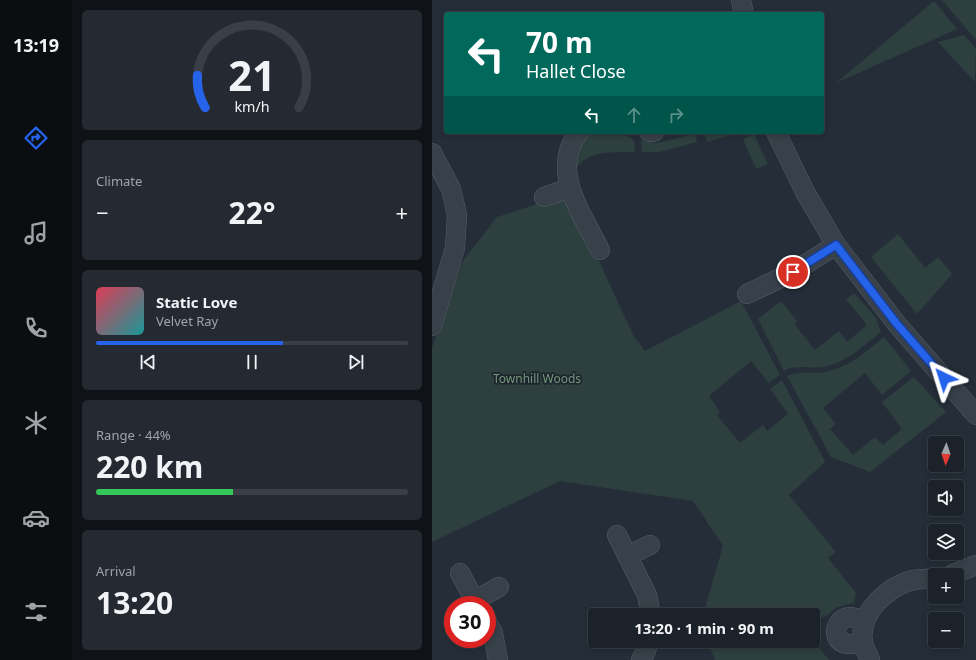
<!DOCTYPE html>
<meta charset="utf-8">
<style>
body{margin:0;font-family:"Noto Sans",sans-serif;background:#252a32;color:#f1f3f6;height:100vh;display:flex;flex-direction:column;font-size:15px;white-space:nowrap}
*{box-sizing:border-box;margin:0}
p{font-size:13px;color:#a0a4a8}
.icon{flex:none;width:22px;height:22px;fill:none;stroke:currentColor;stroke-width:2;stroke-linecap:round;stroke-linejoin:round}
.map{position:relative;flex:1;overflow:hidden}
.details{display:flex;flex-direction:column;gap:10px;padding:10px;background:#0f1317;width:360px}
.details>*{flex:none}
.hud{position:absolute;left:12px;top:12px;width:380px;height:122px;border-radius:4px;box-shadow:0 2px 6px #0003,0 0 0 1px #3a3f47;background:#00695c;color:#fff;overflow:hidden}
.needle{width:26px;rotate:182deg}
.controls{position:absolute;left:496px;top:436px;display:grid;gap:8px}
.controls a{display:grid;place-items:center;width:36px;height:36px;border-radius:4px;background:#1c222a;box-shadow:0 2px 6px #0003,0 0 0 1px #3a3f47;font-size:20px}
.speed{position:absolute;left:12px;top:596px;display:flex;gap:8px;font-size:20px;font-weight:700;text-align:center}
.speed>*{display:grid;place-content:center;width:52px;height:52px;border-radius:50%;background:#1c222a;box-shadow:0 2px 6px #0003,0 0 0 1px #3a3f47;line-height:1}
.speed .limit{border:6px solid #d22;background:#fff;color:#111}
.pin{position:absolute;display:grid;place-items:center;width:34px;height:34px;color:#fff;margin:-17px;border:2px solid #fff;border-radius:50%;box-shadow:0 1px 4px #0007}
.me{position:absolute;width:44px;margin:-22px;rotate:319deg;stroke-linejoin:round;filter:drop-shadow(0 0 3px #0008)}
.turn{display:flex;align-items:center;gap:14px;height:84px;padding:0 16px;font-size:18px}
.turn .icon{width:52px;height:52px;stroke-width:2.5}
.turn b{display:block;font-size:28px;line-height:34px}
.lanes{display:flex;align-items:center;height:38px;padding:0 16px;background:#0003;justify-content:center;gap:20px;direction:ltr}
.lanes .off{opacity:.35}
.big{font-size:30px;font-weight:700;line-height:1.1}
.details .card{flex:1;display:flex;flex-direction:column;justify-content:center;gap:6px;min-width:0;padding:0 14px;border-radius:6px;background:#252a32}
.details .dial{align-items:center;gap:0}
.dial svg{height:104px;overflow:visible;fill:none;stroke:#3a3f47;stroke-width:7;stroke-linecap:round;text-anchor:middle}
.dial text{fill:#f1f3f6;stroke:none}
.song{display:flex;align-items:center;gap:12px}
.cover{width:48px;height:48px;border-radius:6px;background:linear-gradient(135deg,hsl(350 70% 55%),hsl(180 70% 35%))}
.played{height:4px;border-radius:2px;background:linear-gradient(90deg,#2563eb 60%,#3a3f47 60%)}
.keys{display:flex;justify-content:space-around;direction:ltr}
.heat{display:flex;justify-content:space-between;align-items:center;font-size:22px;direction:ltr}
.charge{height:6px;border-radius:3px;background:linear-gradient(90deg,#34c759 44%,#3a3f47 0)}
.trip{position:absolute;left:156px;top:608px;width:232px;height:40px;border-radius:4px;background:#1c222a;box-shadow:0 2px 6px #0003,0 0 0 1px #3a3f47;font-weight:700;line-height:40px;text-align:center}
main{display:flex;flex:1;min-height:0}
.dock{display:flex;flex-direction:column;width:72px;justify-content:space-around;align-items:center;background:#0b0e11;color:#a0a4a8}
.dock .icon{width:28px;height:28px}
.dock .current{color:#2563eb}
.dock b{font-size:18px;color:#f1f3f6}
.map>svg:first-child{display:block}
</style>
<main>
<nav class="dock">
<b>13:19</b>
<svg class="icon current" aria-label="directions" viewBox="0 0 24 24"><path d="M12 3l9 9-9 9-9-9zM9 14v-3h6M13 9l2 2-2 2"/></svg>
<svg class="icon" aria-label="music" viewBox="0 0 24 24"><path d="M9 18V5l10-2v13"/><circle cx="6" cy="18" r="3"/><circle cx="16" cy="16" r="3"/></svg>
<svg class="icon" aria-label="phone" viewBox="0 0 24 24"><path d="M5 4h4l2 5-3 2q2 4 5 5l2-3 5 2v4C11 20 4 13 5 4z"/></svg>
<svg class="icon" aria-label="climate" viewBox="0 0 24 24"><path d="M12 3v18M4 7l16 10M4 17L20 7"/></svg>
<svg class="icon" aria-label="car" viewBox="0 0 24 24"><path d="M5 17H2v-5l4-1 3-4h7l3 4 3 1v5h-3M9 17h6M6 11h13"/><circle cx="7" cy="17" r="2"/><circle cx="17" cy="17" r="2"/></svg>
<svg class="icon" aria-label="filters" viewBox="0 0 24 24"><path d="M4 7h16M4 17h16"/><circle cx="9" cy="7" r="2"/><circle cx="15" cy="17" r="2"/></svg>
</nav>
<section class="details">
<div class="card dial"><svg viewBox="0 0 100 80">
<path d="M14 69A42 42 0 1 1 86 69"/>
<path d="M14 69A42 42 0 0 1 8 44" stroke="#2563eb"/>
<text x="50" y="56" font-size="32" font-weight="700">21</text>
<text x="50" y="72" font-size="11">km/h</text>
</svg></div>
<div class="card"><p>Climate</p>
<div class="heat"><a>−</a><b class="big">22°</b><a>+</a></div>
</div>
<div class="card">
<div class="song"><i class="cover"></i><div><b>Static Love</b><p>Velvet Ray</p></div></div>
<div class="played"></div>
<div class="keys"><svg class="icon" aria-label="previous" viewBox="0 0 24 24"><path d="M18 5L8 12l10 7zM5 5v14"/></svg><svg class="icon" aria-label="pause" viewBox="0 0 24 24"><path d="M8 5v14M16 5v14"/></svg><svg class="icon" aria-label="next" viewBox="0 0 24 24"><path d="M6 5l10 7-10 7zM19 5v14"/></svg></div>
</div>
<div class="card"><p>Range · 44%</p><b class="big">220 km</b><div class="charge"></div></div>
<div class="card"><p>Arrival</p><b class="big">13:20</b></div>
</section>
<div class="map">
<svg width="544" height="660" viewBox="0 0 544 660">
<rect width="100%" height="100%" fill="#252e38"/>
<!-- green -->
<g fill="#2d3f3f">
<path d="M510 0H544V40Z"/>
<path d="M502 1 525 29 404 83Z"/>
<path d="M532 35 544 49 543 82 506 42Z"/>
<path d="M155 132H187L202 140 203 152C186 152 159 150 147 165 144 168 143 173 142 177L145 148Z"/>
<path d="M272 132H309L275 142Z"/>
<path d="M263 134 265 142 227 152H210L209 141 225 143Z"/>
<path d="M322 134 336 164 324 169 311 139Z"/>
<path d="M123 198 140 202 201 335 213 351 309 301 348 375 337 383 319 361 277 396 288 412 285 415 308 443 331 425 335 431 356 414 338 389 350 380 393 462 357 495 404 552 396 558 424 593 422 603 405 607 394 616 387 618C382 641 382 642 397 660H283L275 641H381V615H271L291 546 261 501 128 481 0 542V348L31 261 65 217Z"/>
<path d="M466 234 493 268 506 257 520 274 485 314 439 257Z"/>
<path d="M422 293 444 318 449 332C431 346 414 363 391 367 377 369 365 364 352 371L326 319 349 301 365 321 363 325 383 350 407 331 415 342 435 325 414 299Z"/>
<path d="M452 337 479 371 450 395 433 373 391 408 404 424 398 429 421 455 443 437 451 445 470 429 450 402 482 377 514 412 438 472 399 457 355 376C369 370 383 375 397 371 419 366 435 351 452 337Z"/>
</g>
<g fill="none" stroke-linecap="round" stroke-linejoin="round">
<!-- minor casing -->
<g stroke="#565e67" stroke-width="20">
<g id="minor">
<path d="M309 0 312 14"/>
<path d="M147 132C117 170 150 213 168 250"/>
<path d="M217 132H222"/>
<path d="M344 132 373 192 404 245 464 323 544 415"/>
<path d="M0 153 19 189 25 215 23 248 0 326"/>
<path d="M112 197 138 188"/>
<path d="M315 294 361 272 404 245"/>
<path d="M185 535 215 595 219 615"/>
<path d="M195 556 218 545"/>
<path d="M28 573 45 605"/>
<path d="M519 575 544 565"/>
<path d="M42 601 67 587"/>
<path d="M55 622 61 633 66 660"/>
<path d="M431 642C396 653 399 618 418 617 423 617 428 620 433 621"/>
<path d="M209 660 214 651 217 641"/>
<path d="M438 660C436 655 432 648 431 643 426 613 455 587 481 580 488 579 496 579 503 578"/>
</g>
</g>
<!-- minor -->
<use href="#minor" stroke="#384049" stroke-width="19"/>
</g>
<g fill="none" stroke-linecap="round" stroke-linejoin="round">
<!-- route casing -->
<g stroke="#184099" stroke-width="10">
<path id="route" d="M361 272 404 245 464 323 512 378"/>
</g>
<!-- route -->
<use href="#route" stroke="#2563eb" stroke-width="7"/>
</g>
<g text-anchor="middle" dominant-baseline="central" stroke-width="3.5" stroke-linejoin="round" paint-order="stroke">
<!-- park labels -->
<g font-size="12" fill="#74987b" stroke="#1d252e">
<text x="105" y="378">Townhill Woods</text>
</g>
</g>
</svg>
<div class="controls">
<a><svg class="needle" viewBox="-14 -14 28 28"><path d="M0-13l5 13h-10z" fill="#e53935"/><path d="M0 13l5-13h-10z" fill="#a0a4a8"/></svg></a>
<a><svg class="icon" aria-label="sound" viewBox="0 0 24 24"><path d="M4 9h4l5-4v14l-5-4H4zM17 9q2 3 0 6"/></svg></a>
<a><svg class="icon" aria-label="layers" viewBox="0 0 24 24"><path d="M12 4l9 5-9 5-9-5zM3 14l9 5 9-5"/></svg></a>
<a>+</a>
<a>−</a>
</div>
<div class="speed"><div class="limit">30</div></div>
<div class="pin" style="left:361px;top:272px;background:#d93025"><svg class="icon" aria-label="arrive" viewBox="0 0 24 24"><path d="M6 21V4h12l-3 4 3 4H6"/></svg></div>
<svg class="me" style="left:512px;top:378px" viewBox="-20 -20 40 40"><path d="M0-17L14 15 0 8-14 15z" fill="#2563eb" stroke="#fff" stroke-width="4"/></svg>
<div class="trip">13:20 · 1 min · 90 m</div>
<div class="hud">
<div class="turn"><svg class="icon" aria-label="left" viewBox="0 0 24 24"><path d="M17 20v-9H6M10 6l-5 5 5 5"/></svg><div><b>70 m</b>Hallet Close</div></div>
<div class="lanes"><svg class="icon" aria-label="left" viewBox="0 0 24 24"><path d="M17 20v-9H6M10 6l-5 5 5 5"/></svg><svg class="icon off" aria-label="ahead" viewBox="0 0 24 24"><path d="M12 20V5M6 11l6-6 6 6"/></svg><svg class="icon off" aria-label="right" viewBox="0 0 24 24"><path d="M7 20v-9h11M14 6l5 5-5 5"/></svg></div>
</div>
</div>
</main>
